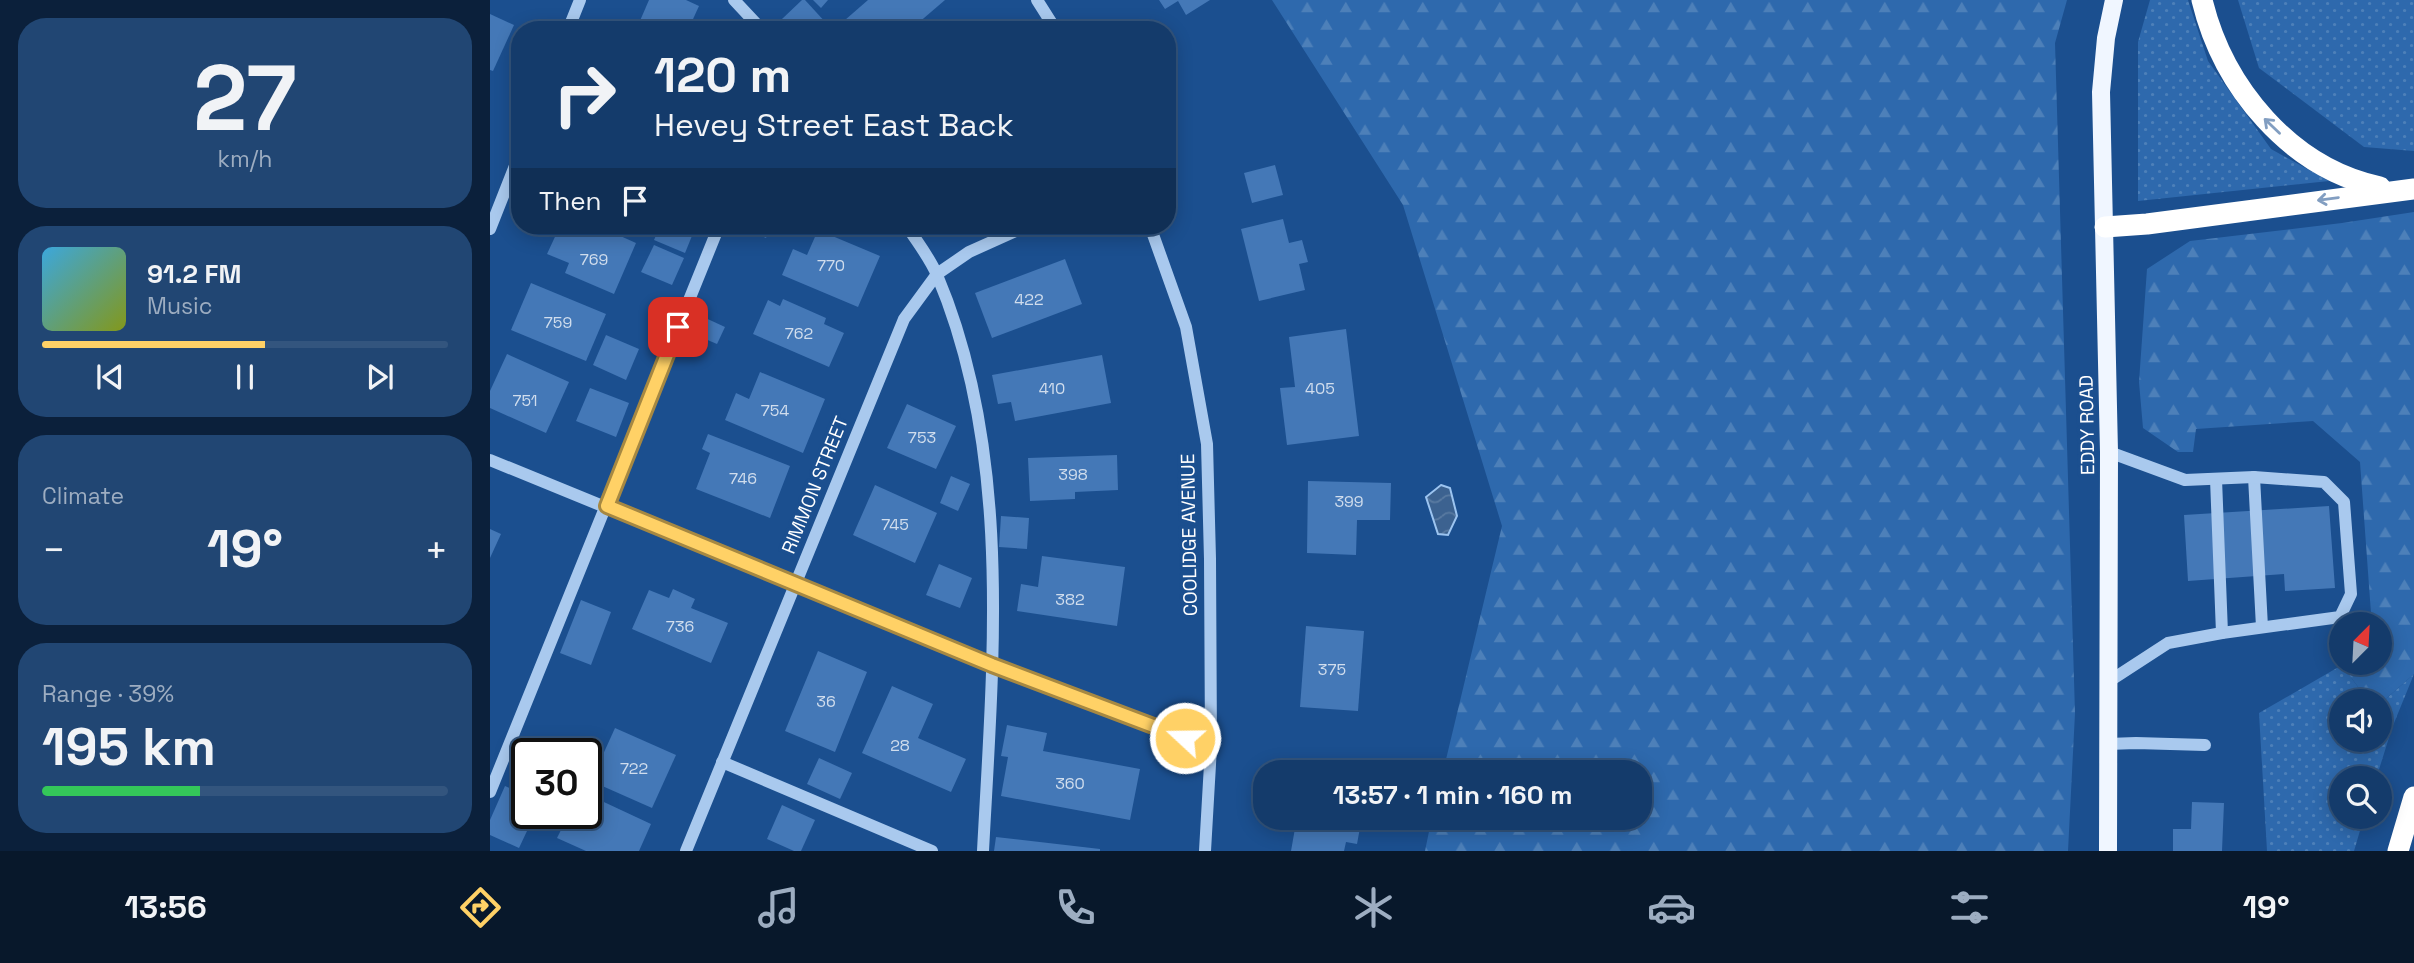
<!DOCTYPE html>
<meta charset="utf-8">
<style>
body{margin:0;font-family:"Space Grotesk",sans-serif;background:#214673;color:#f1f3f6;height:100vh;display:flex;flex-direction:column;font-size:26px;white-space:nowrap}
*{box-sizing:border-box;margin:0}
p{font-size:23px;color:#9dadc1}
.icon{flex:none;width:38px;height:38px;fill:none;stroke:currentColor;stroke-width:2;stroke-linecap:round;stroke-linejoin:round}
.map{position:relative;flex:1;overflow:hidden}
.details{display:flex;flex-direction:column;gap:18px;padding:18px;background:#0b203b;width:490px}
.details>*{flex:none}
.banner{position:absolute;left:21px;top:21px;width:665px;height:214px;border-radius:28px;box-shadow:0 4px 18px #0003,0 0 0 2px #33557e;background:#143b6b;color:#f1f3f6;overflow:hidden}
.needle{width:46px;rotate:24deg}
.fabs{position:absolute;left:1839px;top:612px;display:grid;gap:14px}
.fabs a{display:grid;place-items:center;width:63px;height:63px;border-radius:50%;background:#143b6b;box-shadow:0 4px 18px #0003,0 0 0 2px #33557e;font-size:35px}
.speed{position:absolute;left:21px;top:738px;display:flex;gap:14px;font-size:35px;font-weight:700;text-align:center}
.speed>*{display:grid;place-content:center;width:91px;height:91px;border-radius:50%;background:#143b6b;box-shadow:0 4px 18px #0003,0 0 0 2px #33557e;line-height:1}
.speed .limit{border:4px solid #111;border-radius:10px;background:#fff;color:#111}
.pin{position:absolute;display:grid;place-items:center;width:60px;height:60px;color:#fff;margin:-30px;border-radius:14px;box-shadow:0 4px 10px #0006}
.me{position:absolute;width:77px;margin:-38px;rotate:291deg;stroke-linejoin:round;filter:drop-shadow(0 0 5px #0008)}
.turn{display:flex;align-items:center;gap:24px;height:147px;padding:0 28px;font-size:32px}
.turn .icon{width:91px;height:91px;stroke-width:2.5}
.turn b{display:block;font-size:49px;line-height:60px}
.then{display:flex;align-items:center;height:66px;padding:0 28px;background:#0003;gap:14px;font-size:26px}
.big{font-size:52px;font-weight:600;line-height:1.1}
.details .card{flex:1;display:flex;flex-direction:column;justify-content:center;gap:10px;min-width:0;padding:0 24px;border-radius:28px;background:#214673}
.details .dial{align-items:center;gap:0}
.dial b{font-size:91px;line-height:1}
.song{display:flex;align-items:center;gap:21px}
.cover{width:84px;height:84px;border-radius:10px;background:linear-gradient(135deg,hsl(200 70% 55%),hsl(70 70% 35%))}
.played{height:7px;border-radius:4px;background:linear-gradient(90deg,#ffd166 55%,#33557e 55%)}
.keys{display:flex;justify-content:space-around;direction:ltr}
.heat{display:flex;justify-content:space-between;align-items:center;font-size:38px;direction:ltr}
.charge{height:10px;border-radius:5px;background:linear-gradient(90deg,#34c759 39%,#33557e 0)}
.trip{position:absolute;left:763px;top:760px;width:399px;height:70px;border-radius:28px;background:#143b6b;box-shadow:0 4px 18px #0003,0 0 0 2px #33557e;font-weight:600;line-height:70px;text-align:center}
.tabs{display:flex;height:112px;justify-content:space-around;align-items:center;background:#08182b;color:#9dadc1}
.tabs .icon{width:49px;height:49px}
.tabs .active{color:#ffd166}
.tabs b{font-size:32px;color:#f1f3f6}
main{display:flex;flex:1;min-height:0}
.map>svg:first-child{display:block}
</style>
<main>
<section class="details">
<div class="card dial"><b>27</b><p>km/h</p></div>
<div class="card">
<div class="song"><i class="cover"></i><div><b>91.2 FM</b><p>Music</p></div></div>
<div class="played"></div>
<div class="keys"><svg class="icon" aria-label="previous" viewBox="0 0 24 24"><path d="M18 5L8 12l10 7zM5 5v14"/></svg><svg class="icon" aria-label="pause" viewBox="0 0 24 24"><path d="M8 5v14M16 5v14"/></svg><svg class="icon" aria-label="next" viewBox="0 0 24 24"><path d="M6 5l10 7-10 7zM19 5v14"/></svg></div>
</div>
<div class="card"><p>Climate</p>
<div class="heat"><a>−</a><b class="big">19°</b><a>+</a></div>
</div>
<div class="card"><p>Range · 39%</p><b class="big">195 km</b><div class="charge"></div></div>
</section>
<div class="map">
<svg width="1924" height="851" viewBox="0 0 1924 851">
<defs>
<pattern id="grass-dots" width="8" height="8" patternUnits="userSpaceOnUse" patternTransform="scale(1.75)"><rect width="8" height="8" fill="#2e69ad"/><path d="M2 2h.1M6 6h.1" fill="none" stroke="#4d80b9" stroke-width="1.8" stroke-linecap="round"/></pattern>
<pattern id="forest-firs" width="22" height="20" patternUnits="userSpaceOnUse" patternTransform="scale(1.75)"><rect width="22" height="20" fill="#2e69ad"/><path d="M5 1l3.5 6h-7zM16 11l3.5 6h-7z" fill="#4d80b9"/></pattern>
<pattern id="water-waves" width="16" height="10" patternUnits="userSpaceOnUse" patternTransform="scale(1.75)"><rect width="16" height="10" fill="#3c6290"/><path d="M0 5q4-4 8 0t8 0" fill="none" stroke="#597aa1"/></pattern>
</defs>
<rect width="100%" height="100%" fill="#1b4f8f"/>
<!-- grass -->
<g fill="url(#grass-dots)">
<path d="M1660 0H1698L1718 61 1781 149 1839 181 1648 201V42Z"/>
<path d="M1748 0H1924V151L1874 147 1769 68Z"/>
<path d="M1852 665 1879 702H1852V740H1890V704L1924 674 1902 728 1886 779H1852V817H1874L1864 851H1777L1769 713Z"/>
</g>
<!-- forest -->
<g fill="url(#forest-firs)">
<path d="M782 0H1577L1565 43 1585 713 1578 851H935L942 817H1150V772H953L1012 526 913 205Z"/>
<path d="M1924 212V674L1890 704V702H1879L1852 665 1890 663V625H1875L1881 613 1870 462 1823 421 1706 429 1703 452H1688L1653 428 1649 382 1657 269 1700 241 1852 223Z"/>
</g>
<!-- water -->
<path fill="url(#water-waves)" stroke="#9cc4f0" stroke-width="2" d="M951 485 960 488 967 516 958 535 948 534 936 497Z"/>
<!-- building -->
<g fill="#4478b7">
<path d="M159 0H196L209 6 198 30H146Z"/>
<path d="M312 0H315L337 24 330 30H301L292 19Z"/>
<path d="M323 0H338L331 8Z"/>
<path d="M378 0H455L420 30H350L347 27Z"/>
<path d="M669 0H720L696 15 688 1 675 9Z"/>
<path d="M0 14 24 25 3 71 0 70Z"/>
<path d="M785 165 793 195 762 203 754 173Z"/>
<path d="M793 219 799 243 812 240 818 262 809 264 815 290 769 301 751 229Z"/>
<path d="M70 226H108L146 243 124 294 75 273 79 263 57 254Z"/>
<path d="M170 226H206L195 253 164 240Z"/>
<path d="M247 226H303L300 233 281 226 276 238Z"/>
<path d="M328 230 390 256 368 307 292 275 303 249 317 255Z"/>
<path d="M164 245 194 258 182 285 151 272Z"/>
<path d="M575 259 592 304 502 338 485 293Z"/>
<path d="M41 283 116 314 96 361 21 330Z"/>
<path d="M293 299 336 318 334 324 354 333 339 367 263 334 278 300 290 306Z"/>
<path d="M209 315 235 327 227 344 201 333Z"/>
<path d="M856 329 869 436 797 445 790 388 805 387 799 337Z"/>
<path d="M116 335 149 349 136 380 103 365Z"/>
<path d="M17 354 79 382 56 433 0 408V391Z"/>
<path d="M612 355 621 403 525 421 521 402 508 404 502 375Z"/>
<path d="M270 372 335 399 313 453 235 420 246 393 259 399Z"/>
<path d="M100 388 139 403 126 437 86 421Z"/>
<path d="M417 404 466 426 446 469 397 448Z"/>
<path d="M218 434 300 466 280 518 206 489 220 453 212 449Z"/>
<path d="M627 455 628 490 585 492V499L540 501 538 458Z"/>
<path d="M461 476 480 484 468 511 450 503Z"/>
<path d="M818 481 901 483 900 520H867L866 555 817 553Z"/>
<path d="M385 485 447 513 425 563 363 535Z"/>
<path d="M1839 506 1845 588 1795 591 1794 574 1698 581 1694 515Z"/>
<path d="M511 516 539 518 537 549 509 547Z"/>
<path d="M0 529 11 534 0 558Z"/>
<path d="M552 556 635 567 627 626 527 611 531 584 548 587Z"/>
<path d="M449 564 482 578 470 608 436 595Z"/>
<path d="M183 589 205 599 201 608 238 623 221 663 142 629 159 590 179 598Z"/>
<path d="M91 600 121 612 101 665 70 653Z"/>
<path d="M816 626 874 631 868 711 810 707Z"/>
<path d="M328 651 377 672 345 752 295 731Z"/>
<path d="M402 686 443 704 428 738 476 759 461 792 372 753Z"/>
<path d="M517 725 557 733 553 751 650 769 640 820 511 796 518 757 511 756Z"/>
<path d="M125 728 186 755 162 808 101 781Z"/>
<path d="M329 758 362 773 350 799 317 784Z"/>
<path d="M15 786 37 796V814H45L29 848 0 835V820Z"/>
<path d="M101 796 161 824 149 851H96L67 838 79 814H96V807Z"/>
<path d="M1702 802 1734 803 1732 851H1683V829H1701Z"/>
<path d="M292 805 325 820 311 851H304L277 839Z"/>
<path d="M807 817H872L867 844 856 842 854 851H801Z"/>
<path d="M506 837 610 849V851H504Z"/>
</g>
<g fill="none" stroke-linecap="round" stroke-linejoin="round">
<!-- minor -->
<g stroke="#a9c9ee" stroke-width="12">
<path d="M244 0 272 30"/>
<path d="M547 0 566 30"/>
<path d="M78 30 90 0"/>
<path d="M417 226C427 242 440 258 447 275 523 454 503 662 493 851"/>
<path d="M660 226 696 327 717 444 720 559 721 747 715 851"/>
<path d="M0 229 30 153"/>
<path d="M0 460 502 665 721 747"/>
<path d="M1764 477 1772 627"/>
<path d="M1726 479 1732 633"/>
<path d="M1618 682 1678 643 1732 633 1850 617 1861 594 1854 502 1834 482 1764 477 1695 480 1619 452"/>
<path d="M1618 744 1646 743 1715 745"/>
<path d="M232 762 442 851"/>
<path d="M0 792 229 226"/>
<path d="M196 851 414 319 447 274 479 252 537 226"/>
</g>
<!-- major -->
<path stroke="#f0f6ff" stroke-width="18" d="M1618 851 1619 452 1611 92 1616 38 1624 0"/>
<!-- highway -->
<g stroke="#fff" stroke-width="21">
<path d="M1712 0C1733 87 1800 168 1890 187"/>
<path d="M1615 227 1657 224 1924 189"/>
<path d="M1908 851 1924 797"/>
</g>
</g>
<!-- one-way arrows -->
<defs><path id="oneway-shaft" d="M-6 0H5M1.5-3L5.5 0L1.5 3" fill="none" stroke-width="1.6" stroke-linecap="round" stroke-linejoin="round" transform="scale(1.75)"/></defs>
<g stroke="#829ec1">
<use href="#oneway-shaft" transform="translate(1782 126) rotate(-136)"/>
<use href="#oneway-shaft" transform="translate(1838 199) rotate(172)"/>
</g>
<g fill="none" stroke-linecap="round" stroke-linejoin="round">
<!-- route casing -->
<g stroke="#a68842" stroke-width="18">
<path id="route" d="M188 327 117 506 502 665 695 738"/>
</g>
<!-- route -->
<use href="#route" stroke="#ffd166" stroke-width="12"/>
</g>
<g text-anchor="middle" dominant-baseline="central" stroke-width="7" stroke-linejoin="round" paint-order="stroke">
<!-- number labels -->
<g font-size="16" fill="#d0dded">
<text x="104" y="259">769</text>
<text x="341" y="265">770</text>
<text x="539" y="299">422</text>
<text x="68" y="322">759</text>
<text x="309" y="333">762</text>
<text x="562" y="388">410</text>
<text x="830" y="388">405</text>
<text x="35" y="400">751</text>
<text x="285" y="410">754</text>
<text x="432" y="437">753</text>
<text x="583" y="474">398</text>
<text x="253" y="478">746</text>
<text x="859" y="501">399</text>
<text x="405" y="524">745</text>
<text x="580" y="599">382</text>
<text x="190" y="626">736</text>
<text x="842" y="669">375</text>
<text x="336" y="701">36</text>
<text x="410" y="745">28</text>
<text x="144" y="768">722</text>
<text x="580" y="783">360</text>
</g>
<!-- street labels -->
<g font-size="19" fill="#fff" stroke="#1b4f8f">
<text transform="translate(1597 425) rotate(-91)">EDDY ROAD</text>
<text transform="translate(325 485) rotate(-68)">RIMMON STREET</text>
<text transform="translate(699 535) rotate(-91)">COOLIDGE AVENUE</text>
</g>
</g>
</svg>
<div class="fabs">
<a><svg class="needle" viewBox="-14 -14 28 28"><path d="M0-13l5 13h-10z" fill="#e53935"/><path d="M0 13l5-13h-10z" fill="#9dadc1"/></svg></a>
<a><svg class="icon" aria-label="sound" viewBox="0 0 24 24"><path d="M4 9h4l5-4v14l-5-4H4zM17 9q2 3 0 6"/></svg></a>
<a><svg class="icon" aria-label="search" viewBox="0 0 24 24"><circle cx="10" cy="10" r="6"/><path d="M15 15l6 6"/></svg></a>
</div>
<div class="speed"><div class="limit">30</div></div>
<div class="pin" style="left:188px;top:327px;background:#d93025"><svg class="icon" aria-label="arrive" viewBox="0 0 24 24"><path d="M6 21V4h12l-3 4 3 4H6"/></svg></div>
<svg class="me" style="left:695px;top:738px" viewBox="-20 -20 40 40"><circle r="17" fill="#ffd166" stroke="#fff" stroke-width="3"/><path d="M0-11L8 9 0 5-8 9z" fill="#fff"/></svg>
<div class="trip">13:57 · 1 min · 160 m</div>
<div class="banner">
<div class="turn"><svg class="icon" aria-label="right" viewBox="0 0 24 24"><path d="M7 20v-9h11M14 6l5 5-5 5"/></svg><div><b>120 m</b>Hevey Street East Back</div></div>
<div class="then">Then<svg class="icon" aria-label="arrive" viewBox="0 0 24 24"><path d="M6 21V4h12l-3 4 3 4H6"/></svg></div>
</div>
</div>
</main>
<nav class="tabs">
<b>13:56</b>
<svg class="icon active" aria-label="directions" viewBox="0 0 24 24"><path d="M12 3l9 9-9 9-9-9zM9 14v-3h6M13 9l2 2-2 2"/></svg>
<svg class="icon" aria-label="music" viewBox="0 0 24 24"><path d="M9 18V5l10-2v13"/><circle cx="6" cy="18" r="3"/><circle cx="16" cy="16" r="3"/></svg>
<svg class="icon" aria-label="phone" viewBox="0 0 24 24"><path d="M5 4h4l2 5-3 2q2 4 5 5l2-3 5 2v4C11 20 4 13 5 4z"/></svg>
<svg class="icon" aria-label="climate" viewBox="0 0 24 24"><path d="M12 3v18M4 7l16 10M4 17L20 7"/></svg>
<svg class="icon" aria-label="car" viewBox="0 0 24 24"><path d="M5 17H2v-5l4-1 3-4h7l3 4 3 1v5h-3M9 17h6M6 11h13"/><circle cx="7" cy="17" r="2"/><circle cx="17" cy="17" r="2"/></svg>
<svg class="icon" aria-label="filters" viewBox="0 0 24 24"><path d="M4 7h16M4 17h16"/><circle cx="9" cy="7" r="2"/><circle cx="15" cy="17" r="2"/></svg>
<b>19°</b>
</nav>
